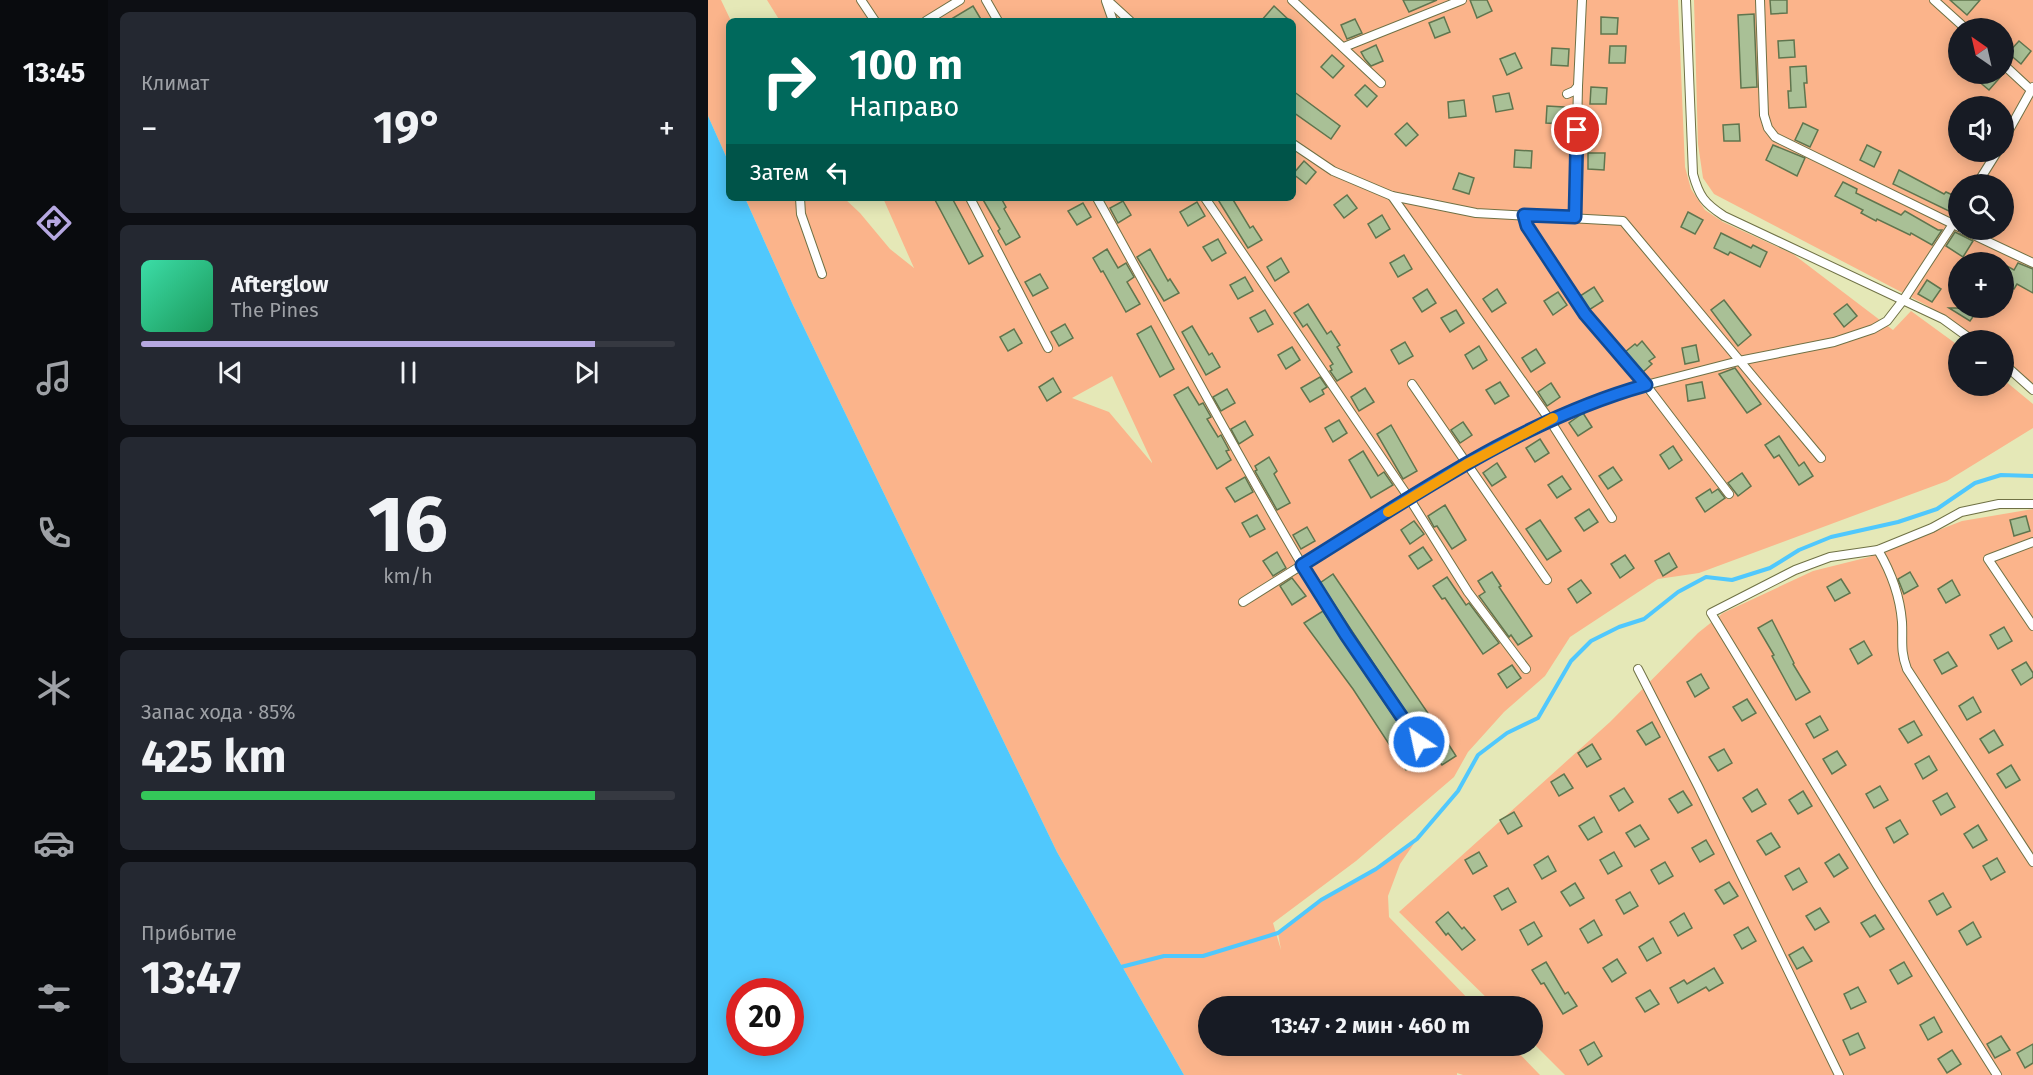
<!DOCTYPE html>
<html lang="ru">
<meta charset="utf-8">
<style>
body{margin:0;font-family:"Fira Sans",sans-serif;background:#242831;color:#f1f3f6;height:100vh;display:flex;flex-direction:column;font-size:22px;white-space:nowrap}
*{box-sizing:border-box;margin:0}
p{font-size:20px;color:#9ea1a6}
.icon{flex:none;width:33px;height:33px;fill:none;stroke:currentColor;stroke-width:2;stroke-linecap:round;stroke-linejoin:round}
.map{position:relative;flex:1;overflow:hidden}
.details{display:flex;flex-direction:column;gap:12px;padding:12px;background:#0d0f14;width:600px}
.details>*{flex:none}
.hud{position:absolute;left:18px;top:18px;width:570px;height:183px;border-radius:9px;box-shadow:0 3px 15px #0003;background:#00695c;color:#fff;overflow:hidden}
.needle{width:39px;rotate:326deg}
.buttons{position:absolute;left:1240px;top:18px;display:grid;gap:12px}
.buttons a{display:grid;place-items:center;width:66px;height:66px;border-radius:50%;background:#171b24;box-shadow:0 3px 15px #0003;font-size:30px}
.speed{position:absolute;left:18px;top:978px;display:flex;gap:12px;font-size:30px;font-weight:700;text-align:center}
.speed>*{display:grid;place-content:center;width:78px;height:78px;border-radius:50%;background:#171b24;box-shadow:0 3px 15px #0003;line-height:1}
.speed .limit{border:9px solid #d22;background:#fff;color:#111}
.pin{position:absolute;display:grid;place-items:center;width:51px;height:51px;color:#fff;margin:-26px;border:3px solid #fff;border-radius:50%;box-shadow:0 2px 6px #0007}
.me{position:absolute;width:66px;margin:-33px;rotate:326deg;stroke-linejoin:round;filter:drop-shadow(0 0 4px #0008)}
.turn{display:flex;align-items:center;gap:21px;height:126px;padding:0 24px;font-size:27px}
.turn .icon{width:78px;height:78px;stroke-width:2.5}
.turn b{display:block;font-size:42px;line-height:51px}
.then{display:flex;align-items:center;height:57px;padding:0 24px;background:#0003;gap:12px;font-size:22px}
.big{font-size:45px;font-weight:700;line-height:1.1}
.details .widget{flex:1;display:flex;flex-direction:column;justify-content:center;gap:9px;min-width:0;padding:0 21px;border-radius:9px;background:#242831}
.details .dial{align-items:center;gap:0}
.dial b{font-size:78px;line-height:1}
.song{display:flex;align-items:center;gap:18px}
.cover{width:72px;height:72px;border-radius:9px;background:linear-gradient(135deg,hsl(160 70% 55%),hsl(150 70% 35%))}
.played{height:6px;border-radius:3px;background:linear-gradient(90deg,#b6a8e1 85%,#363941 85%)}
.keys{display:flex;justify-content:space-around;direction:ltr}
.heat{display:flex;justify-content:space-between;align-items:center;font-size:33px;direction:ltr}
.charge{height:9px;border-radius:4px;background:linear-gradient(90deg,#34c759 85%,#363941 0)}
.trip{position:absolute;left:490px;top:996px;width:345px;height:60px;border-radius:30px;background:#171b24;box-shadow:0 3px 15px #0003;font-weight:700;line-height:60px;text-align:center}
main{display:flex;flex:1;min-height:0}
.tab-bar{display:flex;flex-direction:column;width:108px;justify-content:space-around;align-items:center;background:#090b0e;color:#9ea1a6}
.tab-bar .icon{width:42px;height:42px}
.tab-bar .current{color:#b6a8e1}
.tab-bar b{font-size:27px;color:#f1f3f6}
.map>svg:first-child{display:block}
</style>
<main>
<nav class="tab-bar">
<b>13:45</b>
<svg class="icon current" aria-label="directions" viewBox="0 0 24 24"><path d="M12 3l9 9-9 9-9-9zM9 14v-3h6M13 9l2 2-2 2"/></svg>
<svg class="icon" aria-label="music" viewBox="0 0 24 24"><path d="M9 18V5l10-2v13"/><circle cx="6" cy="18" r="3"/><circle cx="16" cy="16" r="3"/></svg>
<svg class="icon" aria-label="phone" viewBox="0 0 24 24"><path d="M5 4h4l2 5-3 2q2 4 5 5l2-3 5 2v4C11 20 4 13 5 4z"/></svg>
<svg class="icon" aria-label="climate" viewBox="0 0 24 24"><path d="M12 3v18M4 7l16 10M4 17L20 7"/></svg>
<svg class="icon" aria-label="car" viewBox="0 0 24 24"><path d="M5 17H2v-5l4-1 3-4h7l3 4 3 1v5h-3M9 17h6M6 11h13"/><circle cx="7" cy="17" r="2"/><circle cx="17" cy="17" r="2"/></svg>
<svg class="icon" aria-label="filters" viewBox="0 0 24 24"><path d="M4 7h16M4 17h16"/><circle cx="9" cy="7" r="2"/><circle cx="15" cy="17" r="2"/></svg>
</nav>
<section class="details">
<div class="widget"><p>Климат</p>
<div class="heat"><a>−</a><b class="big">19°</b><a>+</a></div>
</div>
<div class="widget">
<div class="song"><i class="cover"></i><div><b>Afterglow</b><p>The Pines</p></div></div>
<div class="played"></div>
<div class="keys"><svg class="icon" aria-label="previous" viewBox="0 0 24 24"><path d="M18 5L8 12l10 7zM5 5v14"/></svg><svg class="icon" aria-label="pause" viewBox="0 0 24 24"><path d="M8 5v14M16 5v14"/></svg><svg class="icon" aria-label="next" viewBox="0 0 24 24"><path d="M6 5l10 7-10 7zM19 5v14"/></svg></div>
</div>
<div class="widget dial"><b>16</b><p>km/h</p></div>
<div class="widget"><p>Запас хода · 85%</p><b class="big">425 km</b><div class="charge"></div></div>
<div class="widget"><p>Прибытие</p><b class="big">13:47</b></div>
</section>
<div class="map">
<svg width="1325" height="1075" viewBox="0 0 1325 1075">
<rect width="100%" height="100%" fill="#e5e8b7"/>
<!-- green -->
<g fill="#fbb48b" fill-rule="evenodd">
<path d="M0 0H13L23 21H21V163L0 116Z"/>
<path d="M59 0H970L977 167 983 189 997 210 1015 222 1085 254 1185 330 1203 311 1251 346V386H1296V380L1325 404V428L1239 481 991 573 950 579 862 637 837 676 796 712 760 752 746 777 648 861 565 923 573 950 570 933 613 900 668 869 709 839 692 864 680 896 681 917 767 1006H501V1046H804L832 1075H755L749 1073V1075H476L349 852 85 305 37 198H136L152 213 182 249 206 268 175 198H585V21H72ZM404 376 444 462V463L401 412 364 398Z"/>
<path d="M986 0H1325V384L1296 361V340H1271L1218 305 1006 194 995 178 990 144ZM1251 28H1296V74H1251ZM1251 106H1296V152H1251ZM1251 184H1296V230H1251ZM1251 262H1296V308H1251Z"/>
<path d="M1325 509V1075H857L825 1043V1006H787L691 912 902 722 990 633 1015 613 1105 571 1161 557 1254 521Z"/>
</g>
<!-- water -->
<path fill="#50c8fd" fill-rule="evenodd" d="M0 116 21 163V198H37L85 305 349 852 476 1075H0ZM32 992H82V1042H32Z"/>
<g fill="none" stroke-linecap="round" stroke-linejoin="round">
<!-- stream -->
<path stroke="#50c8fd" stroke-width="4" d="M413 967 456 956H495L570 933 613 900 668 869 709 839 750 791 770 755 799 733 830 718 863 661 883 641 911 627 936 619 970 592 998 577 1024 580 1062 568 1091 550 1123 537 1190 522 1229 509 1267 483 1293 475 1325 476"/>
</g>
<!-- building -->
<g fill="#a9c096" stroke="#60754e" stroke-width="1.5">
<path d="M695 0H729L701 12Z"/>
<path d="M762 0H779L784 11 769 18Z"/>
<path d="M1062 0H1079V13L1063 14Z"/>
<path d="M1242 0H1272L1259 15Z"/>
<path d="M265 6 274 21H240Z"/>
<path d="M566 6 582 21H553Z"/>
<path d="M1046 14 1049 87 1033 88 1030 15Z"/>
<path d="M736 17 742 32 727 38 721 23Z"/>
<path d="M893 17 910 18 909 34H893Z"/>
<path d="M647 19 654 33 639 39 633 25Z"/>
<path d="M1086 40 1087 57 1071 58 1070 41Z"/>
<path d="M1311 41 1323 51 1313 64 1300 53Z"/>
<path d="M668 45 675 61 663 66 657 59 653 52Z"/>
<path d="M902 46H918L917 63H901Z"/>
<path d="M844 48 861 49 860 66 843 65Z"/>
<path d="M807 53 814 68 799 75 792 59Z"/>
<path d="M624 55 636 66 625 78 613 67Z"/>
<path d="M1098 66 1099 83H1096L1098 107 1081 108 1080 91H1083L1082 67Z"/>
<path d="M1274 74H1295L1281 90 1269 80Z"/>
<path d="M657 85 669 96 659 107 647 95Z"/>
<path d="M883 87 899 88 898 104H882Z"/>
<path d="M585 91 632 126 623 139 585 112Z"/>
<path d="M801 93 805 109 788 112 785 96Z"/>
<path d="M756 100 758 116 741 118 740 102Z"/>
<path d="M839 106 856 107 855 124 838 123Z"/>
<path d="M699 123 710 135 698 146 687 134Z"/>
<path d="M1095 123 1110 130 1102 147 1087 140Z"/>
<path d="M1031 124 1032 141H1016L1015 125Z"/>
<path d="M1065 145 1097 158 1089 176 1058 160Z"/>
<path d="M1159 145 1173 152 1166 167 1152 160Z"/>
<path d="M807 150 824 151 823 168 806 167Z"/>
<path d="M880 153H897L896 170 880 169Z"/>
<path d="M596 161 608 172 598 184 585 174Z"/>
<path d="M1191 170 1236 194 1238 192 1251 198 1245 213 1185 184Z"/>
<path d="M751 173 766 178 761 194 745 189Z"/>
<path d="M1135 182 1149 189 1148 193 1193 215 1197 211 1230 230H1234L1224 245 1203 233 1202 235 1169 219 1168 221 1153 213 1155 210 1127 196Z"/>
<path d="M639 195 649 208 636 218 626 205Z"/>
<path d="M226 198H244L275 256 261 264Z"/>
<path d="M274 198H293L298 207 296 209 312 237 298 245 290 231 292 229Z"/>
<path d="M509 198H524L542 228 545 226 554 240 540 248Z"/>
<path d="M415 201 423 215 410 223 402 208Z"/>
<path d="M489 202 497 216 480 226 472 212Z"/>
<path d="M375 203 383 217 369 225 360 211Z"/>
<path d="M980 212 995 220 987 234 973 227Z"/>
<path d="M674 215 682 229 668 238 660 224Z"/>
<path d="M1247 232 1265 241 1255 257 1238 246Z"/>
<path d="M1013 233 1043 248 1045 245 1059 252 1052 267 1022 252 1020 255 1006 248Z"/>
<path d="M510 239 518 253 504 261 495 247Z"/>
<path d="M399 249 410 268 418 263 426 277 419 282 432 304 418 312 395 271 393 272 385 258Z"/>
<path d="M442 249 460 281 462 279 471 293 456 301 429 257Z"/>
<path d="M696 255 704 269 690 277 682 263Z"/>
<path d="M573 258 581 272 567 281 559 267Z"/>
<path d="M1310 263 1325 269V293L1309 284 1306 289 1296 283V273L1299 266 1306 270Z"/>
<path d="M332 274 340 288 325 296 317 282Z"/>
<path d="M537 277 545 291 530 299 522 285Z"/>
<path d="M1219 280 1233 289 1224 302 1210 294Z"/>
<path d="M886 287 895 301 881 310 872 296Z"/>
<path d="M719 289 728 303 714 312 705 298Z"/>
<path d="M789 289 798 303 784 312 775 299Z"/>
<path d="M850 292 859 305 845 315 836 301Z"/>
<path d="M1016 300 1043 335 1030 346 1003 310Z"/>
<path d="M600 304 619 334 623 331 632 345 629 347 644 372 629 381 622 371 624 370 622 366 625 364 599 324 595 327 586 313Z"/>
<path d="M1139 304 1149 316 1136 327 1126 314Z"/>
<path d="M1241 308H1271L1262 321Z"/>
<path d="M557 310 565 324 550 332 542 318Z"/>
<path d="M748 310 756 323 742 332 733 318Z"/>
<path d="M357 324 365 338 351 346 343 332Z"/>
<path d="M443 326 466 369 452 377 429 334Z"/>
<path d="M484 326 501 355 504 353 512 367 498 375 474 332Z"/>
<path d="M306 329 314 343 300 351 292 337Z"/>
<path d="M934 341 947 357 941 361 944 364 935 372 917 352 927 344 929 346Z"/>
<path d="M697 342 705 356 691 364 683 350Z"/>
<path d="M988 345 991 361 977 364 974 348Z"/>
<path d="M771 346 779 360 765 369 757 355Z"/>
<path d="M584 347 592 360 578 369 570 355Z"/>
<path d="M828 349 837 363 823 372 814 358Z"/>
<path d="M1027 368 1053 404 1039 413 1011 374Z"/>
<path d="M612 377 619 387 614 390 616 394 602 402 593 388Z"/>
<path d="M345 378 353 392 339 401 331 387Z"/>
<path d="M792 382 801 396 787 404 778 390Z"/>
<path d="M994 382 997 398 980 401 978 385Z"/>
<path d="M843 383 852 397 839 406 830 392Z"/>
<path d="M480 387 491 405 495 403 503 417 499 419 510 437 513 435 521 450 518 451 523 460 509 469 466 395Z"/>
<path d="M657 388 666 402 651 411 643 397Z"/>
<path d="M519 389 527 403 513 411 505 397Z"/>
<path d="M875 413 884 427 870 436 861 423Z"/>
<path d="M631 420 639 433 625 442 617 428Z"/>
<path d="M537 421 545 435 531 444 523 429Z"/>
<path d="M755 422 764 435 752 443 743 430Z"/>
<path d="M683 425 709 471 695 479 669 434Z"/>
<path d="M1071 436 1091 466 1096 462 1105 476 1091 485 1071 455 1066 458 1057 445Z"/>
<path d="M832 439 841 453 827 462 818 448Z"/>
<path d="M965 446 974 460 961 469 952 455Z"/>
<path d="M655 451 670 476 676 472 685 485 663 498 641 460Z"/>
<path d="M561 457 569 471 566 474 582 503 569 510 547 471 549 470 547 466Z"/>
<path d="M789 463 798 477 784 486 775 473Z"/>
<path d="M905 467 914 480 900 489 891 476Z"/>
<path d="M1034 473 1043 486 1030 496 1020 483Z"/>
<path d="M854 476 863 489 849 498 840 485Z"/>
<path d="M537 477 545 492 527 502 518 488Z"/>
<path d="M1002 489 1004 493 1010 489 1017 498 997 512 988 498Z"/>
<path d="M737 505 758 540 744 549 729 526 726 527 720 516Z"/>
<path d="M881 509 890 522 876 531 867 518Z"/>
<path d="M549 515 557 529 542 537 534 523Z"/>
<path d="M1318 516 1322 531 1306 536 1302 520Z"/>
<path d="M832 520 853 551 839 560 818 529Z"/>
<path d="M706 521 716 534 702 544 693 530Z"/>
<path d="M599 527 607 541 593 549 585 535Z"/>
<path d="M715 547 724 560 710 569 701 556Z"/>
<path d="M569 552 578 568 565 576 555 561Z"/>
<path d="M961 553 969 567 955 576 947 561Z"/>
<path d="M917 555 926 568 912 578 903 564Z"/>
<path d="M784 572 793 586 791 587 824 636 810 645 803 635 801 637 771 596 777 592 770 581Z"/>
<path d="M1202 572 1210 586 1196 594 1190 579Z"/>
<path d="M625 574 726 722 711 732 612 583Z"/>
<path d="M739 577 758 605 761 603 791 643 775 654 737 598 734 599 725 586Z"/>
<path d="M584 578 598 596 584 605 572 586Z"/>
<path d="M1133 579 1142 593 1127 601 1119 587Z"/>
<path d="M873 580 883 593 869 603 860 589Z"/>
<path d="M1244 580 1252 595 1238 603 1230 589Z"/>
<path d="M615 611 701 739 699 740 712 760 698 770 645 689 596 623Z"/>
<path d="M1064 620 1086 663 1085 664 1102 692 1088 700 1064 656 1066 655 1050 628Z"/>
<path d="M1296 627 1304 641 1290 649 1282 635Z"/>
<path d="M1156 641 1164 655 1150 664 1142 649Z"/>
<path d="M1240 652 1249 666 1234 674 1226 660Z"/>
<path d="M1318 662 1325 673V677L1313 685 1304 670Z"/>
<path d="M804 665 813 678 799 688 790 674Z"/>
<path d="M993 674 1001 688 987 697 979 682Z"/>
<path d="M1265 697 1273 712 1259 720 1251 706Z"/>
<path d="M1039 699 1048 713 1034 721 1025 707Z"/>
<path d="M1112 716 1120 730 1106 738 1098 724Z"/>
<path d="M1206 721 1214 735 1200 743 1191 729Z"/>
<path d="M944 722 952 737 938 745 929 731Z"/>
<path d="M1286 730 1295 745 1281 753 1272 739Z"/>
<path d="M739 742 748 756 734 765 725 752Z"/>
<path d="M884 744 893 759 879 767 870 753Z"/>
<path d="M1016 749 1024 763 1010 771 1001 757Z"/>
<path d="M1129 751 1138 765 1124 774 1115 759Z"/>
<path d="M1221 756 1229 770 1215 779 1207 764Z"/>
<path d="M1303 765 1312 780 1298 788 1289 774Z"/>
<path d="M856 774 865 788 851 796 843 782Z"/>
<path d="M1172 786 1180 800 1166 808 1158 794Z"/>
<path d="M916 788 925 802 911 811 902 796Z"/>
<path d="M1049 789 1058 804 1044 812 1035 798Z"/>
<path d="M975 791 984 805 970 813 961 799Z"/>
<path d="M1095 791 1104 806 1090 814 1081 800Z"/>
<path d="M1239 793 1247 807 1233 815 1225 801Z"/>
<path d="M806 812 814 826 800 834 792 820Z"/>
<path d="M886 817 894 832 880 840 871 826Z"/>
<path d="M1192 820 1200 834 1186 843 1178 828Z"/>
<path d="M932 825 941 839 927 847 918 833Z"/>
<path d="M1270 825 1279 840 1265 848 1256 834Z"/>
<path d="M1063 833 1072 847 1058 855 1049 841Z"/>
<path d="M998 840 1006 854 992 862 984 848Z"/>
<path d="M771 852 779 866 765 874 757 860Z"/>
<path d="M906 852 914 866 900 874 892 860Z"/>
<path d="M1131 854 1140 868 1126 877 1117 863Z"/>
<path d="M840 856 848 871 834 879 826 865Z"/>
<path d="M1289 858 1297 872 1283 880 1275 866Z"/>
<path d="M957 862 965 876 951 884 943 870Z"/>
<path d="M1091 868 1099 882 1085 890 1077 876Z"/>
<path d="M1021 882 1030 896 1016 904 1007 890Z"/>
<path d="M867 883 876 898 862 906 853 892Z"/>
<path d="M800 888 808 902 794 910 786 896Z"/>
<path d="M922 892 930 906 916 914 908 900Z"/>
<path d="M1235 893 1243 907 1229 915 1221 901Z"/>
<path d="M1112 908 1121 922 1107 930 1098 916Z"/>
<path d="M740 912 754 929 756 927 767 940 754 950 740 933 738 935 728 922Z"/>
<path d="M976 913 984 928 970 936 962 922Z"/>
<path d="M1167 915 1176 929 1162 937 1153 923Z"/>
<path d="M886 920 894 935 880 943 872 929Z"/>
<path d="M826 922 834 936 820 945 812 930Z"/>
<path d="M1265 922 1273 937 1259 945 1251 931Z"/>
<path d="M1040 927 1048 941 1034 949 1026 935Z"/>
<path d="M945 938 953 953 939 961 931 947Z"/>
<path d="M1095 947 1104 961 1089 969 1081 955Z"/>
<path d="M909 959 918 973 904 982 895 968Z"/>
<path d="M838 962 857 994 860 992 869 1006 855 1014 836 983 833 984 824 970Z"/>
<path d="M1196 962 1204 976 1190 984 1182 970Z"/>
<path d="M1006 968 1015 983 1001 991 998 987 970 1003 962 988 976 980 979 984Z"/>
<path d="M1150 987 1158 1002 1143 1009 1136 994Z"/>
<path d="M942 990 951 1004 937 1012 928 998Z"/>
<path d="M1226 1017 1234 1032 1220 1040 1212 1025Z"/>
<path d="M1150 1033 1157 1048 1142 1055 1135 1040Z"/>
<path d="M1293 1036 1302 1050 1287 1058 1279 1044Z"/>
<path d="M886 1042 894 1056 880 1065 872 1050Z"/>
<path d="M1325 1044V1063L1317 1068 1309 1053Z"/>
<path d="M1244 1050 1253 1064 1239 1073 1230 1059Z"/>
</g>
<g fill="none" stroke-linecap="round" stroke-linejoin="round">
<!-- lane casing -->
<g stroke="#6f7145" stroke-width="10">
<g id="lane">
<path d="M153 0 167 21"/>
<path d="M278 0 290 21"/>
<path d="M399 0 422 21"/>
<path d="M584 0 673 83"/>
<path d="M978 0 985 174C991 196 996 203 1016 216L1235 319 1264 340"/>
<path d="M1052 0 1056 115 1060 128 1067 137 1251 227"/>
<path d="M1226 0 1257 28"/>
<path d="M398 1 405 21"/>
<path d="M218 21 252 0"/>
<path d="M636 47 754 0"/>
<path d="M1296 65 1323 90"/>
<path d="M859 94 866 91 870 86 874 0"/>
<path d="M1296 139 1325 87"/>
<path d="M585 144 625 171 684 196 768 213 915 221 1113 458"/>
<path d="M1269 184 1289 152"/>
<path d="M684 196 841 419 904 518"/>
<path d="M92 198 93 214 114 274"/>
<path d="M262 198 340 348"/>
<path d="M389 198C457 320 522 443 593 563 630 625 671 683 711 742"/>
<path d="M497 198 701 498 760 592 818 669"/>
<path d="M816 215 819 226 827 242 877 314 938 385 1021 494"/>
<path d="M867 217 870 86"/>
<path d="M1255 230 1325 263"/>
<path d="M1296 364 1325 390"/>
<path d="M704 384 839 580"/>
<path d="M1325 542 1280 559 1325 626"/>
<path d="M1170 550C1183 572 1192 596 1194 622 1195 640 1192 651 1199 669L1325 862"/>
<path d="M535 602 701 498 841 419 898 396 938 385 1031 361 1126 342 1165 329 1179 321 1196 299 1251 215"/>
<path d="M930 669 990 786 1131 1075"/>
<path d="M1289 1075 1169 885 1003 613 1087 570 1122 557 1170 550 1224 528 1253 512 1291 504H1325"/>
</g>
</g>
<!-- lane -->
<use href="#lane" stroke="#fff" stroke-width="8"/>
</g>
<g fill="none" stroke-linecap="round" stroke-linejoin="round">
<!-- route casing -->
<g stroke="#114b97" stroke-width="15">
<path id="route" d="M711 742 638 635 594 565C704 497 813 420 938 385L877 314 819 226 816 215 867 217 869 130"/>
</g>
<!-- route -->
<use href="#route" stroke="#1a73e8" stroke-width="10"/>
<!-- slow -->
<path stroke="#f59e0b" stroke-width="10" d="M680 512 759 464 845 418"/>
</g>
</svg>
<div class="buttons">
<a><svg class="needle" viewBox="-14 -14 28 28"><path d="M0-13l5 13h-10z" fill="#e53935"/><path d="M0 13l5-13h-10z" fill="#9ea1a6"/></svg></a>
<a><svg class="icon" aria-label="sound" viewBox="0 0 24 24"><path d="M4 9h4l5-4v14l-5-4H4zM17 9q2 3 0 6"/></svg></a>
<a><svg class="icon" aria-label="search" viewBox="0 0 24 24"><circle cx="10" cy="10" r="6"/><path d="M15 15l6 6"/></svg></a>
<a>+</a>
<a>−</a>
</div>
<div class="speed"><div class="limit">20</div></div>
<div class="pin" style="left:869px;top:130px;background:#d93025"><svg class="icon" aria-label="arrive" viewBox="0 0 24 24"><path d="M6 21V4h12l-3 4 3 4H6"/></svg></div>
<svg class="me" style="left:711px;top:742px" viewBox="-20 -20 40 40"><circle r="17" fill="#1a73e8" stroke="#fff" stroke-width="3"/><path d="M0-11L8 9 0 5-8 9z" fill="#fff"/></svg>
<div class="trip">13:47 · 2 мин · 460 m</div>
<div class="hud">
<div class="turn"><svg class="icon" aria-label="right" viewBox="0 0 24 24"><path d="M7 20v-9h11M14 6l5 5-5 5"/></svg><div><b>100 m</b>Направо</div></div>
<div class="then">Затем<svg class="icon" aria-label="left" viewBox="0 0 24 24"><path d="M17 20v-9H6M10 6l-5 5 5 5"/></svg></div>
</div>
</div>
</main>
